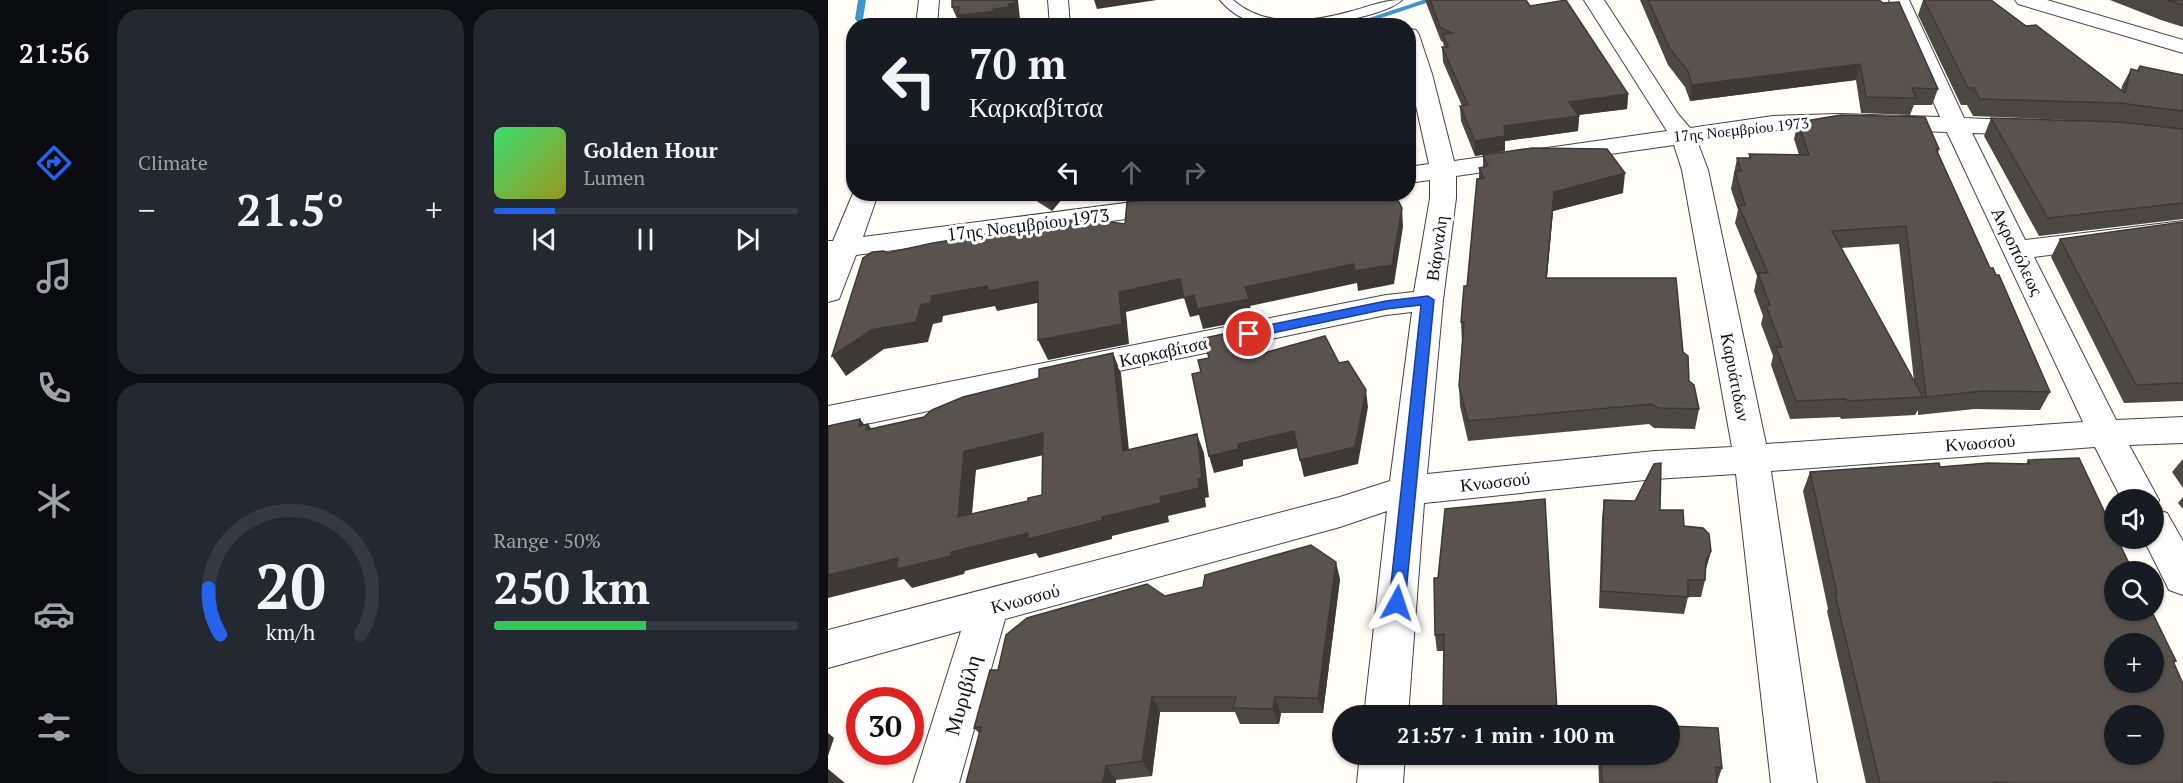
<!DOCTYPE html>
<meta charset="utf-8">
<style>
body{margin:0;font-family:"PT Serif",serif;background:#242831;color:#f1f3f6;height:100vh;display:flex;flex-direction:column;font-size:22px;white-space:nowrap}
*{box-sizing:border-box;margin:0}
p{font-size:20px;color:#9ea1a6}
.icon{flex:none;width:33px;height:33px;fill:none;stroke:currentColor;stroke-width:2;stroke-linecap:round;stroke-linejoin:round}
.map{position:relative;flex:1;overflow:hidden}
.panel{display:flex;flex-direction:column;gap:9px;padding:9px;background:#0d0f14;width:720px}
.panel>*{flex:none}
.guide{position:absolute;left:18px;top:18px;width:570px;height:183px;border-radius:24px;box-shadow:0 2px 4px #0004;background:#171b24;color:#f1f3f6;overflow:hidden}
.tools{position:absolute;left:1276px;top:489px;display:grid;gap:12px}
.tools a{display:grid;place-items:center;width:60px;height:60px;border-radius:50%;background:#171b24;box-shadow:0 2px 4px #0004;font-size:30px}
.speed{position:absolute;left:18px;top:687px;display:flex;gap:12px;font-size:30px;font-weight:700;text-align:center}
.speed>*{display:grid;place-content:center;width:78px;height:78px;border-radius:50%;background:#171b24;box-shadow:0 2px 4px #0004;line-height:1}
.speed .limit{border:9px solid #d22;background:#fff;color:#111}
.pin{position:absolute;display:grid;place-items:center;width:51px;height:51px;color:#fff;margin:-26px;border:3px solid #fff;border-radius:50%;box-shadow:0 2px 6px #0007}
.me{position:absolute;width:66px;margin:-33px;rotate:5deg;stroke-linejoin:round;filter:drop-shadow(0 0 4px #0008)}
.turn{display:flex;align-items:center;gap:21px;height:126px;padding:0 24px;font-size:27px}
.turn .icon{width:78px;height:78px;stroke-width:2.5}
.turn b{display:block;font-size:42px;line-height:51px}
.lanes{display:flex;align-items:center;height:57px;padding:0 24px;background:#0003;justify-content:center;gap:30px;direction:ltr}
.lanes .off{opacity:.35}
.big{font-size:45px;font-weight:700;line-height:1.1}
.panel .card{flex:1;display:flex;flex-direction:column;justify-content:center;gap:9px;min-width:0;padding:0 21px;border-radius:24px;background:#242831}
.panel .dial{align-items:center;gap:0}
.dial svg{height:156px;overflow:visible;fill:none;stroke:#363941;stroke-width:7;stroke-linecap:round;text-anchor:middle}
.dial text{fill:#f1f3f6;stroke:none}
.song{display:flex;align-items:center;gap:18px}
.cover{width:72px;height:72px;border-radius:9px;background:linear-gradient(135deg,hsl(140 70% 55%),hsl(60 70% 35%))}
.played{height:6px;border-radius:3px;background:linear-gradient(90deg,#2563eb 20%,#363941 20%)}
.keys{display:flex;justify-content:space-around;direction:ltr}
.heat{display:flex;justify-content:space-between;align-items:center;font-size:33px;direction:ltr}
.charge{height:9px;border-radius:4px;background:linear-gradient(90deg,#34c759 50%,#363941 0)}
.panel .tiles{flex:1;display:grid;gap:9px;grid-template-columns:repeat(2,1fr)}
.trip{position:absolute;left:504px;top:705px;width:348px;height:60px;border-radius:30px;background:#171b24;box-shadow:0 2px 4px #0004;font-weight:700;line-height:60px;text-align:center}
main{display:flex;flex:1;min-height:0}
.tab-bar{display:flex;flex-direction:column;width:108px;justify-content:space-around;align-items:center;background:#090b0e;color:#9ea1a6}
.tab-bar .icon{width:42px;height:42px}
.tab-bar .active{color:#2563eb}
.tab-bar b{font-size:27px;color:#f1f3f6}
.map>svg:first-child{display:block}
</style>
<main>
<nav class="tab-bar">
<b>21:56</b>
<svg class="icon active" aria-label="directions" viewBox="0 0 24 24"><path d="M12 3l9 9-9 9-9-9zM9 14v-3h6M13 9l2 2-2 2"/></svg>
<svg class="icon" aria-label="music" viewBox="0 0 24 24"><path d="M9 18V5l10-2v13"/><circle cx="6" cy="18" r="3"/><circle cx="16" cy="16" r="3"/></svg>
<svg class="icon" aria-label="phone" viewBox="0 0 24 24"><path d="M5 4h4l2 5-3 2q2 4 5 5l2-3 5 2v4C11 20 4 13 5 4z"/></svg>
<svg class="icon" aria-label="climate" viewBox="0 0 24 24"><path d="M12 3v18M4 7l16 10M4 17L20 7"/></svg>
<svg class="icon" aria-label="car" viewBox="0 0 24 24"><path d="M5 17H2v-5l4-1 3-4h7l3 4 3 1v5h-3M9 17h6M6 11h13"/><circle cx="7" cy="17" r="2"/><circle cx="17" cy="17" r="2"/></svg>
<svg class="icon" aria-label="filters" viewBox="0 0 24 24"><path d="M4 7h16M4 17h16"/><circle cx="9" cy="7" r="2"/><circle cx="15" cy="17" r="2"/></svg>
</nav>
<section class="panel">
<div class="tiles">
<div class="card"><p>Climate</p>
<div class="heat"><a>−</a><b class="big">21.5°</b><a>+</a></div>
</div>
<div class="card">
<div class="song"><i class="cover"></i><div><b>Golden Hour</b><p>Lumen</p></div></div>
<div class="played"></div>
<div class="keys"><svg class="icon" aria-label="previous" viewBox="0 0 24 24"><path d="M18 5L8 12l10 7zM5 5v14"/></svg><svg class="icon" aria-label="pause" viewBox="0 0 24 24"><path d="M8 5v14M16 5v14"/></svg><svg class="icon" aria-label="next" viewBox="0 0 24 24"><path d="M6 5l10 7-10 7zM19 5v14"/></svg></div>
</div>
<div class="card dial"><svg viewBox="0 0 100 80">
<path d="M14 69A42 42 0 1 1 86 69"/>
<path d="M14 69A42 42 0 0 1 8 45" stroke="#2563eb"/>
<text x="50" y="56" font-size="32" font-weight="700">20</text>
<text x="50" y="72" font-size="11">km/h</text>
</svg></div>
<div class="card"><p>Range · 50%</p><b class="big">250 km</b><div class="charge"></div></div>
</div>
</section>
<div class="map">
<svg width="1355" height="783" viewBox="0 0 1355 783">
<rect width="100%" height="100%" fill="#fffdf5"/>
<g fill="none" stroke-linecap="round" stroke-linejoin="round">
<!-- stream -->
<g fill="#3f96cf" fill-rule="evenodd">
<path d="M30 0H38L35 19 40 26H33L27 19Z"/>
<path d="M595 0H607L529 26H517Z"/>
</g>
<!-- service casing -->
<g stroke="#444" stroke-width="2">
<path id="service" d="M392 0H405C438 29 485 22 524 11 542 6 556 0 574 0 553 20 458 32 430 24 415 20 402 12 392 0Z"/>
</g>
<!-- minor casing -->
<g stroke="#444" stroke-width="2">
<g id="minor">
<path d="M91 0H111L109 26H88Z"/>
<path d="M220 0H240L242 26H222Z"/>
<path d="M756 0H776L850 114 862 128 945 116 1010 114 1112 117 1061 0H1081L1136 118 1205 121 1214 123 1217 128 1214 133 1205 135 1144 133 1197 240 1355 221V237L1206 257 1288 420 1355 417V443L1301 445 1331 500 1327 509 1339 513 1355 541V595L1341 590 1315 538H1326V500H1294L1267 447 943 471 989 783H943L908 474 827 479 596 503 580 716H536L559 511 512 527 177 619 131 783H85L133 631 0 668V630L512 497 562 481 584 312 558 315 0 432V406L558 295 586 292 602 198V180L580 183V167L601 164 580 70V29L588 30 591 35 604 74 626 161 839 131ZM1010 128 1119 132 1255 422 938 444 880 170 869 141 945 130ZM846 145 854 170 904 447 827 451 599 474 615 300 628 198V176Z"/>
<path d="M26 191V194H50L35 237 343 197 352 199 356 205 352 211 343 213 28 255 11 299 0 302V241H5Z"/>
<path d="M532 754H577L575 783H529Z"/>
</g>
</g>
<!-- tertiary casing -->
<g stroke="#444" stroke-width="2">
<path id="tertiary" d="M1187 0H1219L1355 40V53L1190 4Z"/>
</g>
<!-- service -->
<use href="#service" fill="#fff" fill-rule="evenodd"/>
<!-- minor -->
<use href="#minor" fill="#fff" fill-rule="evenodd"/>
<!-- tertiary -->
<use href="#tertiary" fill="#fff" fill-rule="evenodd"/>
</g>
<!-- wall -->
<g fill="#4d4742" fill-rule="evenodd">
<path d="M124 0 192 19 187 20V22L172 25 171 26H134L133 23H131L124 7Z"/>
<path d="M597 0H698L702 6 800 94 799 109 751 115 750 131 677 141V151L647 156 633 121 632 106H634L615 62 614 47H616L615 42 613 41Z"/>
<path d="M812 0H1051L1110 89 1104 105H1086L1082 115 1033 113 1028 80 862 101 857 87 840 65Z"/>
<path d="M1095 0H1163L1198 26 1293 91 1294 86 1303 69 1309 70 1312 66 1355 75V219L1211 236 1156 136 1163 118 1288 122 1145 116 1139 105H1133L1090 15Z"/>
<path d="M1282 0H1355V27L1333 20Z"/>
<path d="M970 122 1111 149 1110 153 1162 268 1222 392 1212 410 1146 409 1090 415V410L1087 415 1013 419 1012 417 962 419 943 365 945 356 933 324 935 316 926 291 929 276 907 223 910 210 903 189 909 158H921V154L971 155 966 139ZM1071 244 1086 381 1013 248Z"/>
<path d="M655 155 795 193 725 211 719 278 855 352 861 381 871 409 867 429 826 428 821 424 640 441 632 406 631 386 634 342 633 322 639 286 651 179V168L655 167Z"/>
<path d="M198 194H238L224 211Z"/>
<path d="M1355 222V401L1296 403 1223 257 1232 239Z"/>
<path d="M1355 459V488L1344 472Z"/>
<path d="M1200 460 1348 661 1346 663 1355 783H1038L999 611 1000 609 975 491 982 472 1198 464Z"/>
<path d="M1355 497V509L1350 503Z"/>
<path d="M776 500 832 510 856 526 883 551 878 569 877 580 873 597H860L856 614 771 608 774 518Z"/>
<path d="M610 578 729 711V716H616V651H609L607 635Z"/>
<path d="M512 579 495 713H453L451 724H412L407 712H332L324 776 288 780 151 733 146 728 170 670 337 596Z"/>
<path d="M619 754H663L620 756Z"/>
<path d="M770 754H842L894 768 889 783H771Z"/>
</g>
<!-- shaded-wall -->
<g fill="#3f3936">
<path d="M186 0H190L192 19 187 20V22L172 25 171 26H134L130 15 166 9 181 4Z"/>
<path d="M266 0H329L269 9Z"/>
<path d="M1032 64 1028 80 862 101 864 85Z"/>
<path d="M800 94 799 109 740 116 741 102Z"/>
<path d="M751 116 750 131 677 141V151L647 156V141L676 126Z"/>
<path d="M797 173 795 193 725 211 717 298 718 278 726 192Z"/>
<path d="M87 194H133V195L91 200Z"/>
<path d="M216 194H238L224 211Z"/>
<path d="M306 194H363L308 200Z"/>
<path d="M574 208 575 227 566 284 530 291 529 283 422 306 426 319 375 329 371 315 362 317 356 298 298 312 301 344 220 360 210 340 291 292 352 279 417 287Z"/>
<path d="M210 281 219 301 169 311 167 306 115 316 114 322 105 324 100 342 56 349 18 376 4 356 43 330 104 296 159 286Z"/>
<path d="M285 353 293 373 303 470 295 451Z"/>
<path d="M538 390 540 407 530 464 476 477 472 460Z"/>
<path d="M32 419 39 428 40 424 53 443 31 426Z"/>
<path d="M466 431 470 448 415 460V466L386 473 381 456 410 444Z"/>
<path d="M215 433 225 453 148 470 142 536 130 517 136 451Z"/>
<path d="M369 434 376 453 381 497 377 498 378 507 340 516 341 522 284 536V539L211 558 208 553 137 571 136 574 84 588 76 579 0 598V575L70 558 123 552 200 533 274 517 332 497 370 479Z"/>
<path d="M883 551 878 568 873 577 878 560Z"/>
<path d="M508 562 512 579 495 713 490 698Z"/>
<path d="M324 697 332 712 324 776 314 761Z"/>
<path d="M447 697 453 713 451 724 445 709Z"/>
<path d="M0 733 6 738 0 756Z"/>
<path d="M278 766 288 780V783H275Z"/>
<path d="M0 769 17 783H0Z"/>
</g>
<!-- building -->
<g fill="#5a524d" stroke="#3f3936" stroke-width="1.5" fill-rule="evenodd">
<path d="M124 0H186L187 3 181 4V7L166 9 163 12 130 15 131 7H124Z"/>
<path d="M602 0H698L702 6 738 0 800 94 741 102 751 116 676 126 677 136 647 141 632 106 640 105 614 47H620L615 34 624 33 612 27Z"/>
<path d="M820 0H1051L1055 3 1071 2 1110 89 1084 88 1088 98 1038 97 1032 64 864 85 860 71 842 49Z"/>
<path d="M1096 0H1163L1198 26 1208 25 1297 93 1303 69 1310 71 1312 66 1355 75V111L1291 103 1152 99 1146 88H1140Z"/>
<path d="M1340 0H1355V5Z"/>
<path d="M1013 115 1097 117 1111 149H1108L1162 268H1165L1168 275H1171L1222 392 1156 391 1098 397 1078 226 1004 231 1095 397 1019 401 1018 399 968 401 948 347H954L938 306 942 305 930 273H940L911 206 917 205 907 172 913 171 909 158H923L921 154 981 155 970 122Z"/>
<path d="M1163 118 1291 122 1355 129V203L1220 218Z"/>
<path d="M704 148 779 149 797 173 726 192 718 278H848L855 352 860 356 861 381 866 385 871 409 830 408 824 404 640 421 631 386 636 322H633L636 286H639L649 179 656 178 651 168 660 166 655 155Z"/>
<path d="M367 194H567L574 208 564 265 527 271 526 264 417 287 421 299 369 309 366 295 356 298 352 279 291 292 294 324 210 340V281L160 291 159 286 104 296 103 303 93 305 88 322 43 330 4 356 35 258 44 252 56 251 59 253 105 243 257 218 297 224 299 202Z"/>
<path d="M1355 222V383L1308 385 1232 239Z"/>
<path d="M429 327 436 353 497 336 511 363 520 361 538 390 527 447 472 460 466 431 410 444V449L381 456 364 374 373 372 370 360 381 358 376 338Z"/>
<path d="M285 353 295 451 369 434 374 478 370 479 371 488 332 497 333 503 274 517 275 520 200 539V533L123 552V556L69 569 70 558 0 575V426L32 419 31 426 40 424 38 430 96 417 104 410 135 397 211 378V369ZM215 433 214 495 200 498V501L130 517 136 451Z"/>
<path d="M1251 458 1287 534V538H1289L1305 572H1287V610H1323L1348 661H1345L1355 684V783H1186L1166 782V783H1052L1007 594H1009L982 472 1111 463 1112 467 1160 463 1202 464 1200 460ZM1287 644H1326V682H1287ZM1287 716H1326V754H1287Z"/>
<path d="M833 463 832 510H855L856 526 875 528 881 534 883 551 878 560 877 580H860V597L773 591 776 500 807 501 826 464Z"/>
<path d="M717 499 729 711 688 713V716H617V713H615L616 634 607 635 606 578H610L617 509Z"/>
<path d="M483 545 508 562 490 698 447 697 445 709 405 708 408 697H324L314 761 278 766 275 783H138L153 727 146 728 162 670H170L178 635 199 618 319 584 337 596 375 587 377 575Z"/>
<path d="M842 726 890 728 894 768 888 767 889 783H774L773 754H842Z"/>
</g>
<!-- route -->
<path fill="#2563eb" stroke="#184099" stroke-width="1.5" d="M600 296 606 300 577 603 575 608 569 610 563 608 561 603 593 305 558 309 421 338 415 334 421 329 558 301Z"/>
<g text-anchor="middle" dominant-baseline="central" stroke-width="6" stroke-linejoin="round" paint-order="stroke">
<!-- far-street labels -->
<g font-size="15" fill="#111" stroke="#fff">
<text transform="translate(913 129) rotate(-6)">17ης Νοεμβρίου 1973</text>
</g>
<!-- street labels -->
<g font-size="18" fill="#111" stroke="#fff">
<text transform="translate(200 224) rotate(-7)">17ης Νοεμβρίου 1973</text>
<text transform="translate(608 248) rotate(-82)">Βάρναλη</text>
<text transform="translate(1190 251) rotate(64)">Ακροπόλεως</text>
<text transform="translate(335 351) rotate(-12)">Καρκαβίτσα</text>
<text transform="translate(908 377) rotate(79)">Καρυάτιδων</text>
<text transform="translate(1152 442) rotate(-4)">Κνωσσού</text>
<text transform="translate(667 481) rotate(-6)">Κνωσσού</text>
<text transform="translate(197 598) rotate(-15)">Κνωσσού</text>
</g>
<!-- near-street labels -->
<g font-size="21" fill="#111" stroke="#fff">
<text transform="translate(134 695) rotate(-74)">Μυριβίλη</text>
</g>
</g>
</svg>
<div class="tools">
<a><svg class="icon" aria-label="sound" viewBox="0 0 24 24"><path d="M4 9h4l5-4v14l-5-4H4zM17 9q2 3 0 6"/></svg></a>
<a><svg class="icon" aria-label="search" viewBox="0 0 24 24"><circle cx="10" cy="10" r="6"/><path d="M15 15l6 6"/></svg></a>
<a>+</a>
<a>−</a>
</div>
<div class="speed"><div class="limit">30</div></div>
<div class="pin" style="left:421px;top:334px;background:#d93025"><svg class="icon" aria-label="arrive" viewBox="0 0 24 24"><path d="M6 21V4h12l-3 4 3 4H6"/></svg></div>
<svg class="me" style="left:569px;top:603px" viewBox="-20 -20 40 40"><path d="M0-17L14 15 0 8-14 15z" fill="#2563eb" stroke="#fff" stroke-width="4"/></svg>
<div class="trip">21:57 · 1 min · 100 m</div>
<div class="guide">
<div class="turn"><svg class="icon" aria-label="left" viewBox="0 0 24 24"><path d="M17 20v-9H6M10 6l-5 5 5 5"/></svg><div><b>70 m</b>Καρκαβίτσα</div></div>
<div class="lanes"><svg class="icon" aria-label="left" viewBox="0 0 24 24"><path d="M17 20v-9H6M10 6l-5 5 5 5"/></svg><svg class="icon off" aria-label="ahead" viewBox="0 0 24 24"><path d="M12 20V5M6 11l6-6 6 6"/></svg><svg class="icon off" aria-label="right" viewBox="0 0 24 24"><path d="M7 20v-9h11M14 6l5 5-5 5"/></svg></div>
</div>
</div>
</main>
